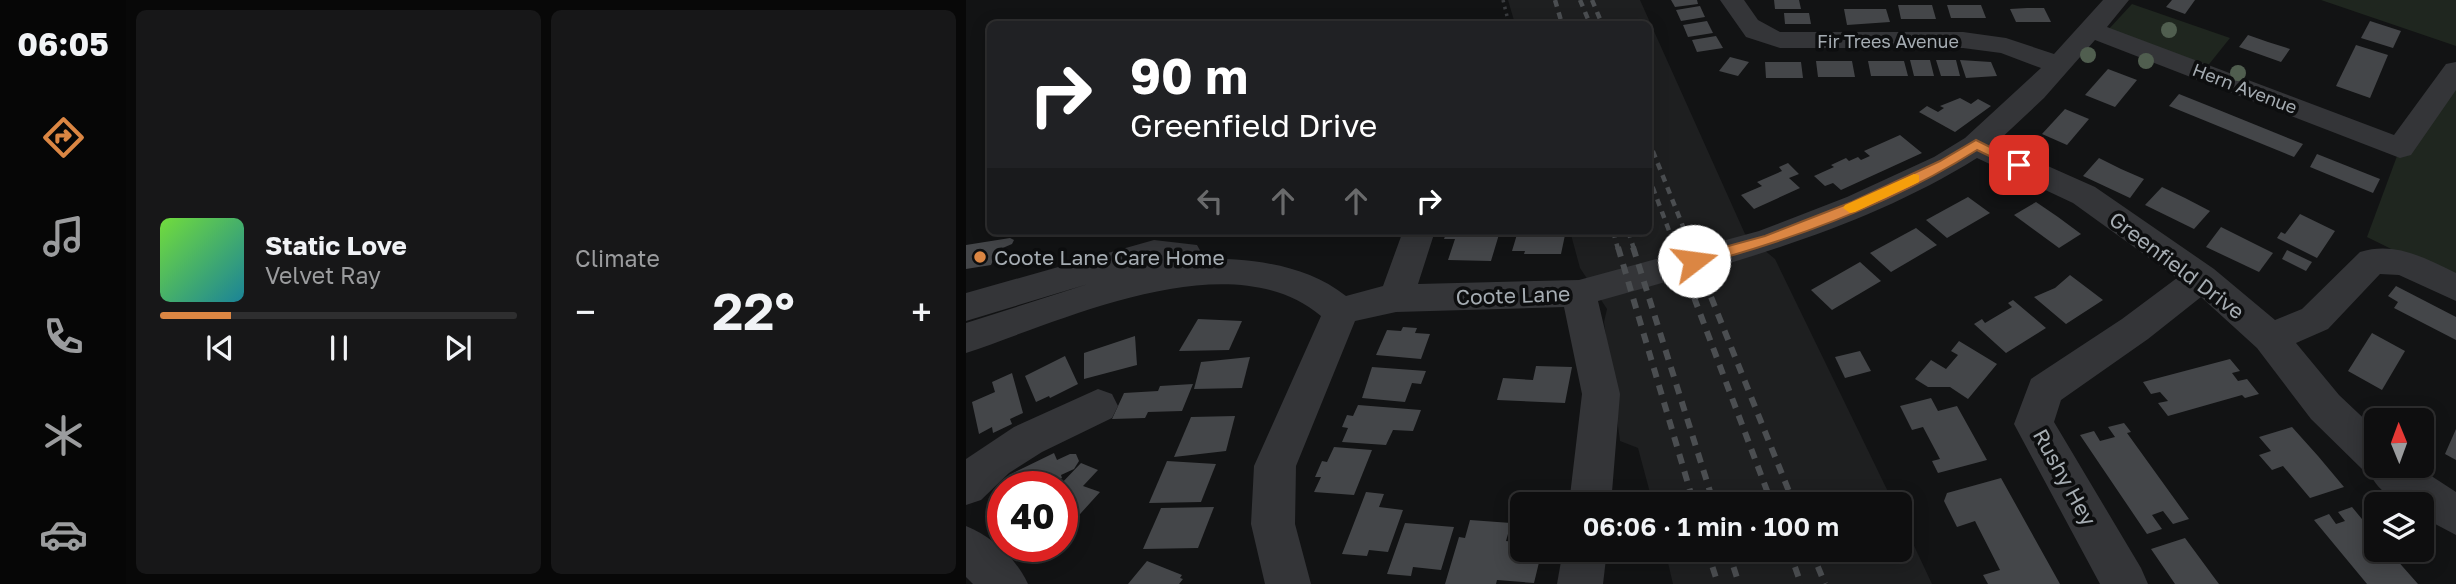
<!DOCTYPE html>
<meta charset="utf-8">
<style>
body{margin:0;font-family:"Golos Text",sans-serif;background:#171718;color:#f1f3f6;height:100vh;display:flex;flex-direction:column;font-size:26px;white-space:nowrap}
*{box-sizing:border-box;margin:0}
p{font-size:23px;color:#9b9c9e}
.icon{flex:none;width:38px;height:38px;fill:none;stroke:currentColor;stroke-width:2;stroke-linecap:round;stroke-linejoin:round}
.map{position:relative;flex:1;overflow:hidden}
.panel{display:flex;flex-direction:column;gap:10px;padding:10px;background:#080808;width:840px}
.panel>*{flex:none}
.guide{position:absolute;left:21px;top:21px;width:665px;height:214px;border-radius:10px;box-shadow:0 4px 18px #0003,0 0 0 2px #2e2e2f;background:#202124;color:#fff;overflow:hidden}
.needle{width:46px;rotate:359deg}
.tools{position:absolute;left:1398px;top:408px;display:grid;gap:14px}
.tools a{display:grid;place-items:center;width:70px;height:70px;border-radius:10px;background:#0e0e0f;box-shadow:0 4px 18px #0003,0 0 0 2px #2e2e2f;font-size:35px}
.speed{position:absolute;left:21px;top:471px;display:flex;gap:14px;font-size:35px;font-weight:700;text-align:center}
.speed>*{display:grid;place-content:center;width:91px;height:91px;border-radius:50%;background:#0e0e0f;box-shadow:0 4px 18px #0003,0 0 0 2px #2e2e2f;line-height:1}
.speed .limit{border:10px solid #d22;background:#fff;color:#111}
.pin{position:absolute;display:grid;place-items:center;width:60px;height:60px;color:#fff;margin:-30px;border-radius:14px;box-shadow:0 4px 10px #0006}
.me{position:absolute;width:77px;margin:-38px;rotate:75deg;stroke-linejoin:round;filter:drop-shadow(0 0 5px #0008)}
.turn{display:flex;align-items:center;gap:24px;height:147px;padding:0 28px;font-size:32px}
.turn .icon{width:91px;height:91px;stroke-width:2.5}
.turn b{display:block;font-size:49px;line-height:60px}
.lanes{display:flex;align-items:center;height:66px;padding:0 28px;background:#0003;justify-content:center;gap:35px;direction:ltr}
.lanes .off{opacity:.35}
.big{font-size:52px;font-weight:600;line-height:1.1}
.panel .card{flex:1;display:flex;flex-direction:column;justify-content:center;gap:10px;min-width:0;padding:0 24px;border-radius:10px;background:#171718}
.song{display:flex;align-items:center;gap:21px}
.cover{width:84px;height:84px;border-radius:10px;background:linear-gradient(135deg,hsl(100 70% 55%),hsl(190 70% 35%))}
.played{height:7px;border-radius:4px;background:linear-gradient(90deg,#db8643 20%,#2e2e2f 20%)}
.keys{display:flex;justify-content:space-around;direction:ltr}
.heat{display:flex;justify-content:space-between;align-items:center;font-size:38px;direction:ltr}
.panel .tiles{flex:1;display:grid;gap:10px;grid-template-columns:repeat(2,1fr)}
.trip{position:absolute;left:544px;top:492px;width:402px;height:70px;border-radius:10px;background:#0e0e0f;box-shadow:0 4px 18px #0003,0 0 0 2px #2e2e2f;font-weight:600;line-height:70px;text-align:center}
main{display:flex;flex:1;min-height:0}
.dock{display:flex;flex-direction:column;width:126px;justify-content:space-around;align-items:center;background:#060606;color:#9b9c9e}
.dock .icon{width:49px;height:49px}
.dock .active{color:#db8643}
.dock b{font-size:32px;color:#f1f3f6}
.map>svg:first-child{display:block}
</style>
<main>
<nav class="dock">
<b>06:05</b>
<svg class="icon active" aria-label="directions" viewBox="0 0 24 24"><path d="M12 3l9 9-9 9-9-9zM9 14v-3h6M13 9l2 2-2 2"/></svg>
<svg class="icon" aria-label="music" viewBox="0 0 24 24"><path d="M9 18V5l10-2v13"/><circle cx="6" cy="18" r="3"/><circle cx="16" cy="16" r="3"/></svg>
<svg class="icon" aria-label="phone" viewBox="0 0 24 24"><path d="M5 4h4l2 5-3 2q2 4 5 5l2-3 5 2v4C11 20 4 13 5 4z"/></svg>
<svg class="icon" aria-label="climate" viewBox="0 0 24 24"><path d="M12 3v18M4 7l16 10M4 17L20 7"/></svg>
<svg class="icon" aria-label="car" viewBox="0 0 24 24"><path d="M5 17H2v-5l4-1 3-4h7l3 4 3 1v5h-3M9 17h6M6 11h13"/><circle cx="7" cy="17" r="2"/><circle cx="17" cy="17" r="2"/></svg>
</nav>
<section class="panel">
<div class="tiles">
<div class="card">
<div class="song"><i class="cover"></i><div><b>Static Love</b><p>Velvet Ray</p></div></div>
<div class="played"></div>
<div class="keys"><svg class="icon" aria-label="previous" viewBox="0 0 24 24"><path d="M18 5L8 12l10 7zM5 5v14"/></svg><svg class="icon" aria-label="pause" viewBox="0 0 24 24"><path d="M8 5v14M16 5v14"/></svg><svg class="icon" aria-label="next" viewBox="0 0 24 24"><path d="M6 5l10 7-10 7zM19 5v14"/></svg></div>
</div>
<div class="card"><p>Climate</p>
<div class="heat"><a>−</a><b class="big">22°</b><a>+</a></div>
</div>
</div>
</section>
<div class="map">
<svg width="1490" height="584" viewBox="0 0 1490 584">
<rect width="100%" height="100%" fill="#121314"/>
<!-- built -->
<g fill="#1e1f20">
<path d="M542 0H674L779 234 809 259 928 504H687L672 448 654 441 638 322 641 309 614 268 604 231H682V24H549Z"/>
<path d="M935 518 966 584H707L699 550H934Z"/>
</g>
<!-- green -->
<g fill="#1f261f">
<path d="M1355 0H1490V46Z"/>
<path d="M1166 4 1264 38 1240 68 1142 30Z"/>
<path d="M1490 70V281L1401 237 1434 148Z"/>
</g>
<!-- building -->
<g fill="#444649">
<path d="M705 0H731L732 4 709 7Z"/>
<path d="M808 0H833L835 9H809Z"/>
<path d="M1206 0H1229L1219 14 1200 7Z"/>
<path d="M932 5H966L970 19H935Z"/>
<path d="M981 5H1015L1020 18H985Z"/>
<path d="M734 6 739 17 715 21 710 10Z"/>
<path d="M1061 8H1078L1085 22H1050L1044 9Z"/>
<path d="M878 9H920L924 22 881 25Z"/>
<path d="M818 13H843L845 24H819Z"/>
<path d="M741 21 747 33 722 37 717 25Z"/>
<path d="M1404 21 1435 31 1427 48 1395 38Z"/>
<path d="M1282 35 1302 42 1324 49 1315 62 1273 47Z"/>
<path d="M750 36 757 48 731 52 726 40Z"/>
<path d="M1390 45 1422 55 1404 98 1370 86Z"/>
<path d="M764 57 783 62 772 76 753 71Z"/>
<path d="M944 60H964L968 76H948Z"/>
<path d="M970 60H990L994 76H975Z"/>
<path d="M994 60 1025 62 1031 76 1000 78Z"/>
<path d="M850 61H886L889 77H852Z"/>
<path d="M902 61H938L942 76H905Z"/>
<path d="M799 62H835L837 78H800Z"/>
<path d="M1142 69 1171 80 1149 107 1119 95Z"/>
<path d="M1213 94 1243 106 1337 144 1328 157 1203 106Z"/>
<path d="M994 98 1005 104 1012 99 1025 106 989 132 953 112 961 106 972 112 978 108 974 106Z"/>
<path d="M1099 109 1123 119 1101 145 1076 134Z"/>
<path d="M934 135 956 153 875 190 867 183 859 186 848 176 868 167 865 165 880 158 883 161 892 157 895 160 904 156 898 151Z"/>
<path d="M1351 154 1414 179 1407 193 1344 167Z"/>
<path d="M1133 158 1155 169 1178 179 1164 198 1117 176Z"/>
<path d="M822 163 833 174 823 178 834 188 788 209 775 195 796 186 791 182 816 171 813 167Z"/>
<path d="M1196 187 1219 198 1244 211 1228 229 1179 205Z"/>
<path d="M1002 197 1024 213 981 238 960 220Z"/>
<path d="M1070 202 1092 217 1115 234 1093 248 1048 215Z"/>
<path d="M1334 214 1369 231 1351 258 1311 238 1315 232 1319 234Z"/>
<path d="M1255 227 1307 253 1293 272 1240 247Z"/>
<path d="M950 228 971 245 925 272 904 253Z"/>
<path d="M384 231H443L442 234 382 237Z"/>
<path d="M481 231H534L525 261 482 260 489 239H478Z"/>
<path d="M552 231H585L584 234 599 235 595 254H558L559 251H546Z"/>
<path d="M44 238 48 240 46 244 32 250 25 265 0 269V245Z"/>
<path d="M1321 250 1346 262 1340 271 1316 259Z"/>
<path d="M894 262 915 281 866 310 845 290Z"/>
<path d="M1104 275 1137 300 1100 324 1068 297 1089 288Z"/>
<path d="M1430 286 1490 317V340L1428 308 1432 302 1422 296Z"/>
<path d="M1047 300 1080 328 1040 353 1008 324 1016 319 1019 323 1046 307 1042 303Z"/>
<path d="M232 319 276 321 263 350 213 351Z"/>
<path d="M437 327 451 328 449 333 464 334 455 359 410 355 421 330 435 331Z"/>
<path d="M1406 333 1439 351 1416 390 1382 371Z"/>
<path d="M169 336 171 365 118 379V353Z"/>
<path d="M993 341 1031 364 1002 399 984 387H962L949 379 965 360 980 369 992 355 985 351Z"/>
<path d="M894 351 905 371 879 378 869 357Z"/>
<path d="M99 356 112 384 84 398 83 396 70 402 59 376Z"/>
<path d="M284 357 276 388 228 389 235 362Z"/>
<path d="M1264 359 1274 371 1266 373 1272 381 1281 379 1293 394 1279 398 1276 395 1202 416 1192 403 1202 401 1194 392 1185 394 1177 382Z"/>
<path d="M570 366 606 367 599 403 531 400 537 378 567 380Z"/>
<path d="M406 367 460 371 455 384 446 383 439 402 396 398Z"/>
<path d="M46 373 57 413 44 419 46 424 27 433 26 427 13 434 6 402 29 392 26 382Z"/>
<path d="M227 384 216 411 182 412 179 418 146 419 158 393 192 391 194 386Z"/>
<path d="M965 398 972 411 991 406 1021 460 972 473 966 461 974 459 957 427 946 430 934 406Z"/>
<path d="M392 405 455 410 447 431 427 430 420 445 376 442 382 428 376 427 381 415 387 416Z"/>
<path d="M269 416 260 451 208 457 225 417Z"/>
<path d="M1158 423 1165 432 1161 433 1223 519 1207 524 1197 511 1186 515 1196 529 1181 534 1114 435 1128 431 1134 441 1149 437 1142 427Z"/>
<path d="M1326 427 1352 456 1378 487 1344 498 1317 466 1306 470 1293 455 1305 451 1293 437Z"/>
<path d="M1490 429V460L1479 454Z"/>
<path d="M368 447 406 450 388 495 348 492 355 477H349L356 461 361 462Z"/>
<path d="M88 453 91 460 104 454H110L113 461 108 469 95 475 96 478 79 486H46L43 475Z"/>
<path d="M201 461 250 464 235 502 183 503Z"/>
<path d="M115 463 132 470 117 486 134 492 96 534V486H93Z"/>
<path d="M1035 478 1089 575 1094 584H1022L1017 575 1034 570 1009 521 991 527 978 501 981 493Z"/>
<path d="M400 492 418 494 413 507 437 510 422 552 403 550 401 556 376 554Z"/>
<path d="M248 507 232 548 177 549 195 508Z"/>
<path d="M1386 507 1410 536V550H1422L1452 584H1401L1348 520 1363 514 1370 524 1379 521 1372 512Z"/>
<path d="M504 520 545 523 540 541 556 543V550H576L568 583 531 580 530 584H479L493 537 499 538Z"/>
<path d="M439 523 488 527 475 570 447 567 445 576 421 574Z"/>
<path d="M1219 538 1247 576 1253 584H1209L1185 549Z"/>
<path d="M181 561 216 575 214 578 217 579 213 584H162Z"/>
</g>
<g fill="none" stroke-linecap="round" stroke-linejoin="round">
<!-- path -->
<path stroke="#3a3c3f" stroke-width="3.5" stroke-dasharray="2.5 4.5" stroke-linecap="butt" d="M537 0 543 24"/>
<!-- minor -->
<g fill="#343538" fill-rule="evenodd">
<path d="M754 0H778L792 20 814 32H997L1040 38 1088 54 1137 0H1163L1141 27 1428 135 1480 64 1490 62V90L1445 155 1434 158 1129 40 1078 98 1030 143 1129 187 1248 269 1309 320 1336 309 1394 252C1429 241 1459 258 1490 273V301L1433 275 1414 274 1362 329 1330 343 1373 395 1410 430V466H1450L1490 492V535L1456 517V504C1432 504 1414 495 1403 472L1396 469 1345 419 1291 348 1235 297 1182 339 1095 400 1088 422 1175 568 1182 584H1134L1048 424 1065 379 1156 319 1211 278 1107 203 1011 158C896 230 762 264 632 301L654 394 645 504H603L616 394 598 307 430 312 389 321 330 466 329 524 345 584H299L285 524 288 466 355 316C264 240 99 320 0 353V323L122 284 0 321V293L188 240 231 245 236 254 233 258C285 259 338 263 380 296L417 286 437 231H469L452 284 613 280 793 231 881 197 968 157 999 138 1075 68 1035 53 997 48H814L780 37Z"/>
<path d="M132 389 146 394 152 406 146 418 76 452 43 473 15 500 0 505V459L48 427Z"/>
<path d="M0 526C25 536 51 559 62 584H7L0 577Z"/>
<path d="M597 550H641L637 584H591Z"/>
</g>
<!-- rail-far1 -->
<g stroke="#4b4e51" stroke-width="4.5" stroke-dasharray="7 6" stroke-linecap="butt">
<path d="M589 0 596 24"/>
<path d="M614 0 624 24"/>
<path d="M626 0 636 24"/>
<path d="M682 139 726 249"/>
<path d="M682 175 710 249"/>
<path d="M647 231 652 249"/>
<path d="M662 231 668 249"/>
</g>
<!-- rail -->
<g stroke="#4b4e51" stroke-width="6" stroke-dasharray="10 8" stroke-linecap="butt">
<path d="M652 247 728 504"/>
<path d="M667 247 748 504"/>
<path d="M709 247 806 504"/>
<path d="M725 247 828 504"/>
<path d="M741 550 752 584"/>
<path d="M762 550 773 584"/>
<path d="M823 550 835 584"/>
<path d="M845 550 859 584"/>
</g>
</g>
<!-- trees -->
<g fill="#505e4f">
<circle cx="1203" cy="30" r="8"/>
<circle cx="1122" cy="55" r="8"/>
<circle cx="1180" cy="61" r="8"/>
<circle cx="1272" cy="73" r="8"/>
</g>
<!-- route -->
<path fill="#db8643" stroke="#8e572c" stroke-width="2" d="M1010 140 1060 165 1053 169 1048 168 1011 150C924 205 826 240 728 266L720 261 722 257 799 236 886 202 974 161Z"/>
<!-- slow -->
<path fill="#f59e0b" d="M948 174 953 175V182L889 212 884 213 877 208 879 205Z"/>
<!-- markers -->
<circle fill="#db8643" stroke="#0d0e0f" stroke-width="2.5" cx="14" cy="257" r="7"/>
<g text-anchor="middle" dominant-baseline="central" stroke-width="7" stroke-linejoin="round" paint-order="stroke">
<!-- far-street labels -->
<g font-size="18" fill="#a5acb2" stroke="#0d0e0f">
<text x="922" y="41">Fir Trees Avenue</text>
<text transform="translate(1279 88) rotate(21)">Hern Avenue</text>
</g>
<!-- poi labels -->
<g font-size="21" fill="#a5acb2" stroke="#0d0e0f" text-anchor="start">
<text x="28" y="257">Coote Lane Care Home</text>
</g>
<!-- street labels -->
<g font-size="21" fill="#a5acb2" stroke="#0d0e0f">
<text transform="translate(1211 265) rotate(37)">Greenfield Drive</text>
<text transform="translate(547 295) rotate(-2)">Coote Lane</text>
<text transform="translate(1099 477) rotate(61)">Rushy Hey</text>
</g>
</g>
</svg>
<div class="tools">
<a><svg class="needle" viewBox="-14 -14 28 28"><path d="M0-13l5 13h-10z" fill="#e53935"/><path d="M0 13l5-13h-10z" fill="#9b9c9e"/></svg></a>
<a><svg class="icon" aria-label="layers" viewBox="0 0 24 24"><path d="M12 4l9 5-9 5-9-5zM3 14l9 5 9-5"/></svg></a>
</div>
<div class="speed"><div class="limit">40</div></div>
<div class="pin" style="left:1053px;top:165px;background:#d93025"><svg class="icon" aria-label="arrive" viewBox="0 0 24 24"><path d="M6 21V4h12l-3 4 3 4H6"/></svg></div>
<svg class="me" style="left:728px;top:261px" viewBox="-20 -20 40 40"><circle r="19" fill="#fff"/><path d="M0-13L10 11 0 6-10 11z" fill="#db8643"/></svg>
<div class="trip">06:06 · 1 min · 100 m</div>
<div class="guide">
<div class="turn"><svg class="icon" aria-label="right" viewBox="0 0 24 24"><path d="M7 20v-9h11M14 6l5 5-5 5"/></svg><div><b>90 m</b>Greenfield Drive</div></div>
<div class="lanes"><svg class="icon off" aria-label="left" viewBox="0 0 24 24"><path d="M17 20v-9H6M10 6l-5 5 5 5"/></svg><svg class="icon off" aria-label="ahead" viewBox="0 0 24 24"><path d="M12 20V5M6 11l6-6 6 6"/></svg><svg class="icon off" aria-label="ahead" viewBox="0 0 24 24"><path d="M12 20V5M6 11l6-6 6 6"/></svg><svg class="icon" aria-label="right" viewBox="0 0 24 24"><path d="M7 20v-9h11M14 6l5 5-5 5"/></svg></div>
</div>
</div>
</main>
